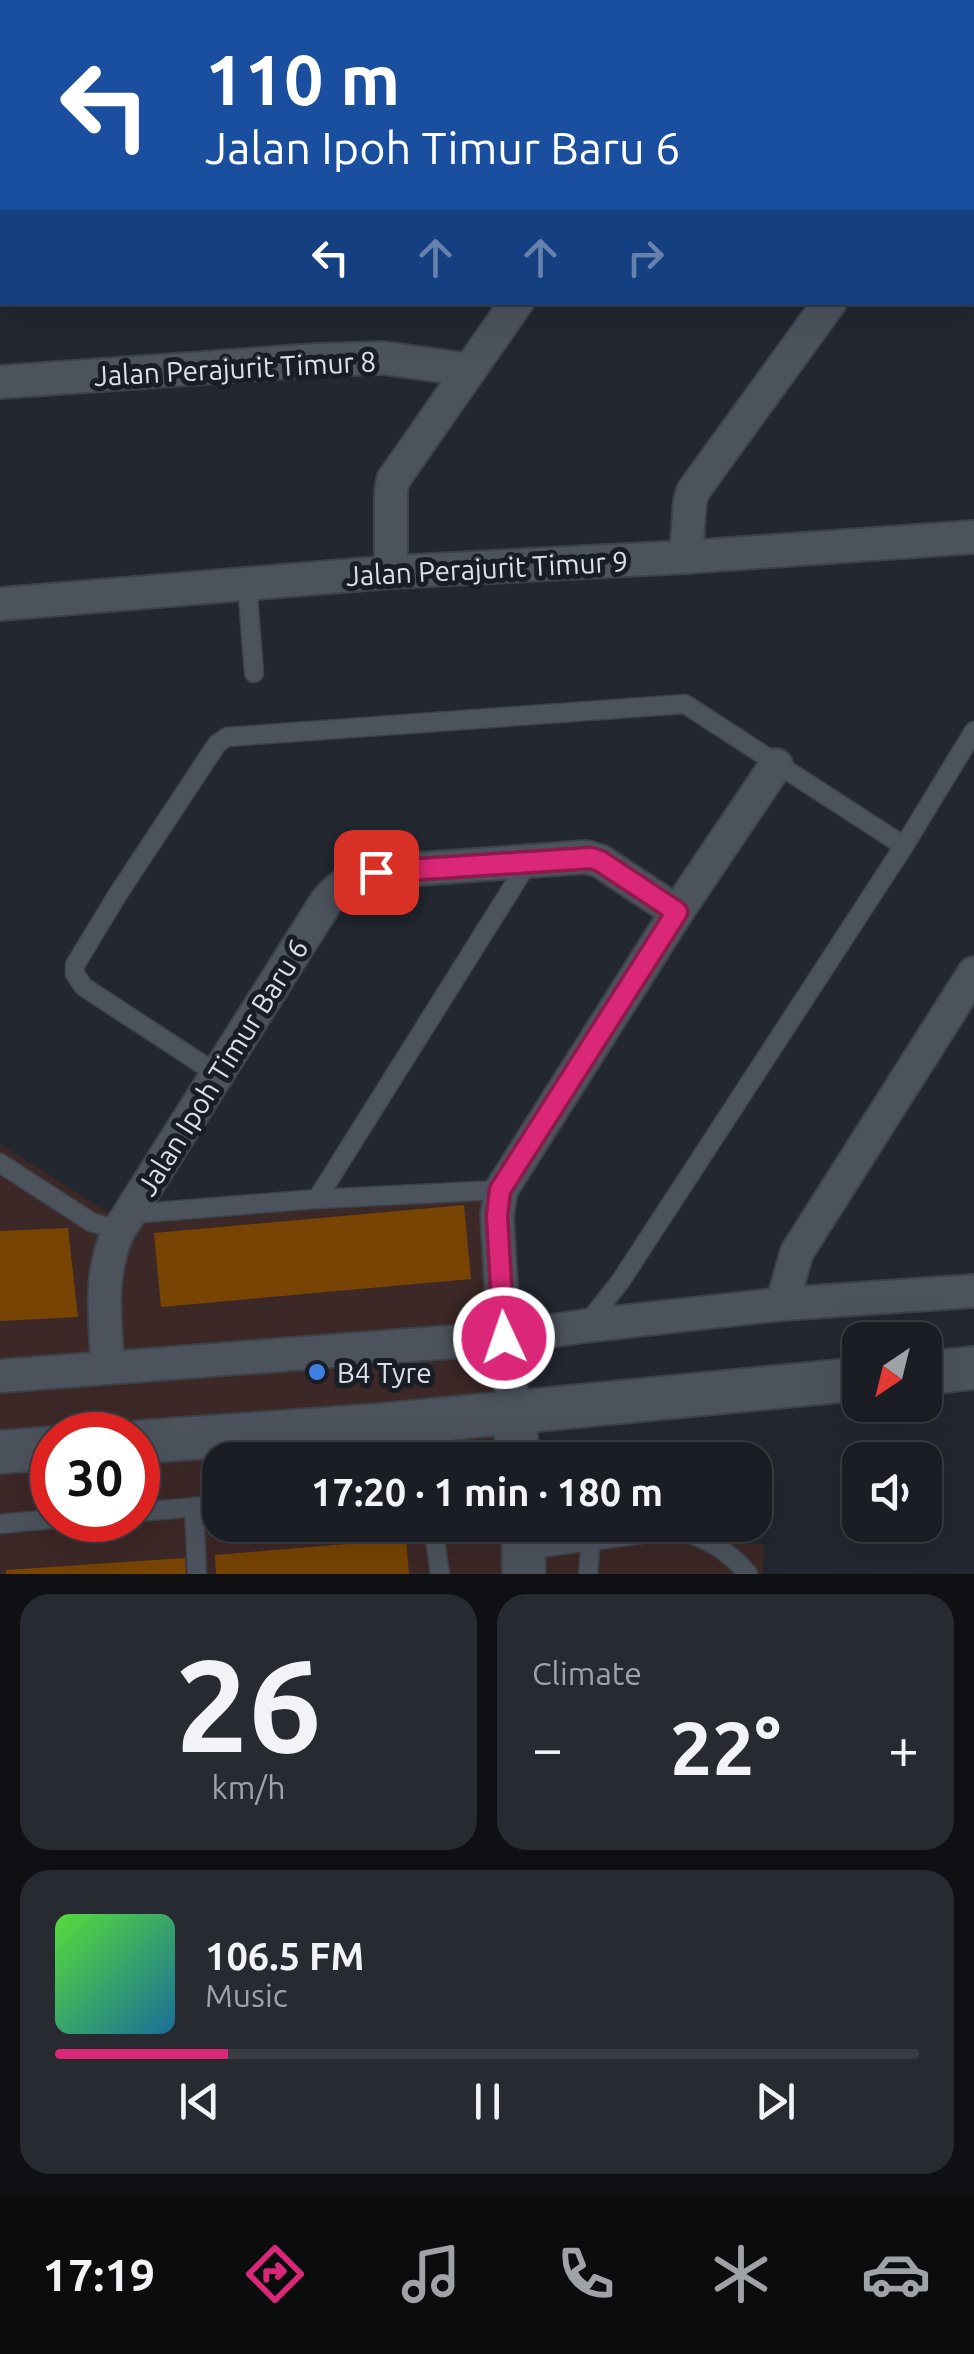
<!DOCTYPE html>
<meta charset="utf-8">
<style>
body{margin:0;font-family:Ubuntu,sans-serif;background:#272a31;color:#f1f3f6;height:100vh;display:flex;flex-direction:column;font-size:38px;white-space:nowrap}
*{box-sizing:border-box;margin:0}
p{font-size:32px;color:#9fa2a6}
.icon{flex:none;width:55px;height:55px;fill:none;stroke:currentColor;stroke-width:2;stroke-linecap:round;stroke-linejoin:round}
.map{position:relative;height:1574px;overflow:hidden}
.details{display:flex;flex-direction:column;gap:20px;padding:20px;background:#0e1014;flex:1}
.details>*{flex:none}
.guide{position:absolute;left:0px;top:0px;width:975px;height:305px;box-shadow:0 10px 40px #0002,0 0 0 2px #383b41;background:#1a4fa0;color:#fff;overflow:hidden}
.needle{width:65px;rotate:215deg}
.tools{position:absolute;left:842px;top:1322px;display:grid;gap:20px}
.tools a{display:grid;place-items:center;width:100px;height:100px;border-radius:20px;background:#1a1d24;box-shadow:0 10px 40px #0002,0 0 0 2px #383b41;font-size:50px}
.speed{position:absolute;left:30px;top:1412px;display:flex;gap:20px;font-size:50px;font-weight:700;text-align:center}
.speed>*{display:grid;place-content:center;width:130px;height:130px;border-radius:50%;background:#1a1d24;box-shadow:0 10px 40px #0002,0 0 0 2px #383b41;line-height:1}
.speed .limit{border:15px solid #d22;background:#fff;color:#111}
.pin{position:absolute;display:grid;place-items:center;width:85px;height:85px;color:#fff;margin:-42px;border-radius:20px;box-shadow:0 5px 15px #0006}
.me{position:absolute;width:110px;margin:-55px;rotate:357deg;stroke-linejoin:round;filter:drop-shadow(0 0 8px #0008)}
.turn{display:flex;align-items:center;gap:35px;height:210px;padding:0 40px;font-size:45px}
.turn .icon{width:130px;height:130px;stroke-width:2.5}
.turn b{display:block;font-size:70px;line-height:85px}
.lanes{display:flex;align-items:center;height:95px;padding:0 40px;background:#0003;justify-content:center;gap:50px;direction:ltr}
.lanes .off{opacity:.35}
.big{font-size:75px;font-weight:700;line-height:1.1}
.details .widget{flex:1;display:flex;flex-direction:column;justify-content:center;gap:15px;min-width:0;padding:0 35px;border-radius:30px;background:#272a31}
.details .dial{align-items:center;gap:0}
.dial b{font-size:130px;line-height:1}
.song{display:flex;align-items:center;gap:30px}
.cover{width:120px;height:120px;border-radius:15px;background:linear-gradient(135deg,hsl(110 70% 55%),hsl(200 70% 35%))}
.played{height:10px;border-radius:5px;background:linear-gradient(90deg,#db2777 20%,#383b41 20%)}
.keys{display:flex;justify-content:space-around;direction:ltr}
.heat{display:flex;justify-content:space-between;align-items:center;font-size:55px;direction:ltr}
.details .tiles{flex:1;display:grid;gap:20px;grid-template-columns:1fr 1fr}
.widget:last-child{grid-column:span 2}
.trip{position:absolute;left:202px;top:1442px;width:570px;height:100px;border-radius:30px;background:#1a1d24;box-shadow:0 10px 40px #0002,0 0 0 2px #383b41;font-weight:700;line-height:100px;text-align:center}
.tab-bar{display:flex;height:160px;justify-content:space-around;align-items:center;background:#0a0c0e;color:#9fa2a6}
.tab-bar .icon{width:70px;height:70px}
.tab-bar .current{color:#db2777}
.tab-bar b{font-size:45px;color:#f1f3f6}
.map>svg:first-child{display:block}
</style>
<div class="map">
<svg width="974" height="1574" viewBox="0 0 974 1574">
<rect width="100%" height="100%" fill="#222730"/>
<!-- commercial -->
<path fill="#3c2826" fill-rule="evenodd" d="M0 1144 120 1220 491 1193 525 1460H220V1525H533L535 1536 764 1544 763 1574H0ZM52 1435H138V1520H52Z"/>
<!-- building -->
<g fill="#774404">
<path d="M464 1205 471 1279 161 1307 154 1233Z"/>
<path d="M68 1228 78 1317 0 1321V1231Z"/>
<path d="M406 1539 409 1574H216L215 1555Z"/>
<path d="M185 1558 186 1574H6V1570Z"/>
</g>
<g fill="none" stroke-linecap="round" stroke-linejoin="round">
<!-- service casing -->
<g stroke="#3d4249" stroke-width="21">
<g id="service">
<path d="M247 584 254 673"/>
<path d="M217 1074 84 987 75 974V965L118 894 217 744 227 737 685 704 904 846"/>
<path d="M0 1163 91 1222 119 1230"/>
<path d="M317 1199 529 861"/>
<path d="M130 1214 317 1199 501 1190"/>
<path d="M585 1326 620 1282 904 846 974 731"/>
<path d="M194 1507 197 1574"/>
<path d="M138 1512 220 1505"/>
<path d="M0 1524 52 1519"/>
<path d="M433 1525 440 1574"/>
<path d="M525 1550 671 1530C703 1534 727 1549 748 1574"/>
<path d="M588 1574 591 1540"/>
</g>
</g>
<!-- minor casing -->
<g stroke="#3d4249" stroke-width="36">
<g id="minor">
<path d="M6 0V2"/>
<path d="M459 2 461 0"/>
<path d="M734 2 736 0"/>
<path d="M972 107 974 105"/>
<path d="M0 155 2 154"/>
<path d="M972 288H974"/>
<path d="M0 382 317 360 384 358 470 370"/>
<path d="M686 557 690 501 693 491 830 302"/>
<path d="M391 572V492L393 480 517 302"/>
<path d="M0 604 391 572 686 557 974 537"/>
<path d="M974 973 797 1252 782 1304 974 1291"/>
<path d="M108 1368C105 1320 98 1275 119 1230L326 902C340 885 354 876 376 872L586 857 600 861 677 912"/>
<path d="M0 1376 504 1338 584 1326 782 1304"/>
<path d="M514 1412 504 1338 497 1215 501 1190 677 912 776 765"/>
</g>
</g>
<!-- tertiary casing -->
<g stroke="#3d4249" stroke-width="46">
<g id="tertiary">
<path d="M925 1373 974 1368"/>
<path d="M514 1412 518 1460"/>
<path d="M393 1424 447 1460"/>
<path d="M138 1442 381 1425 860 1379"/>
<path d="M0 1452 52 1448"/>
<path d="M523 1525 524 1574"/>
</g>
</g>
<!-- service -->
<use href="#service" stroke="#4d535d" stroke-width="18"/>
<!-- minor -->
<use href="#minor" stroke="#4d535d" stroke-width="32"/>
<!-- tertiary -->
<use href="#tertiary" stroke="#4d535d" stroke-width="42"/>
</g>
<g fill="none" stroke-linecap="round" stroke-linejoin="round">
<!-- route casing -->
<g stroke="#8e194d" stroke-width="25">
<path id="route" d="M376 872 591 858 600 861 677 912 500 1190 497 1216 504 1338"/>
</g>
<!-- route -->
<use href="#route" stroke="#db2777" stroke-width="18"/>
</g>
<!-- markers -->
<circle fill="#3f7fe0" stroke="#181d26" stroke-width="4" cx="317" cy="1372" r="10"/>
<g text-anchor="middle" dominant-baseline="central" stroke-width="10" stroke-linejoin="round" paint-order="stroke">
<!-- street labels -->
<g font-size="28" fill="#dde0e6" stroke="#181d26">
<text transform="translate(235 368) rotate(-3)">Jalan Perajurit Timur 8</text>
<text transform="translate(487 568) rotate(-3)">Jalan Perajurit Timur 9</text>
<text transform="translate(222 1067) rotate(-58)">Jalan Ipoh Timur Baru 6</text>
</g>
<!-- poi labels -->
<g font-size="28" fill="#dde0e6" stroke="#181d26" text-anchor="start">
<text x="337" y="1372">B4 Tyre</text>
</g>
</g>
</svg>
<div class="tools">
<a><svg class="needle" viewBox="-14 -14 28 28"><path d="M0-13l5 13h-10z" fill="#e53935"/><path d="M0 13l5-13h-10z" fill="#9fa2a6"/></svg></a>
<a><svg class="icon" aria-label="sound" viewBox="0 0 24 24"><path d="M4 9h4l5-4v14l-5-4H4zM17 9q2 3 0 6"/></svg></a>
</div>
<div class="speed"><div class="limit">30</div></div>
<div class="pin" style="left:376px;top:872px;background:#d93025"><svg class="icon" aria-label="arrive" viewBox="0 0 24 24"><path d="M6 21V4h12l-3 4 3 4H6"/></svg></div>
<svg class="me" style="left:504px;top:1338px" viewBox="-20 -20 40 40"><circle r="17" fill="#db2777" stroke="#fff" stroke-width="3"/><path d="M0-11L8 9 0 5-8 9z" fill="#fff"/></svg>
<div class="trip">17:20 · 1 min · 180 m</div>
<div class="guide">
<div class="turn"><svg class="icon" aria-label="left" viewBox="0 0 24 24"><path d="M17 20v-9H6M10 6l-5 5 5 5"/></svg><div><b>110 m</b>Jalan Ipoh Timur Baru 6</div></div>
<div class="lanes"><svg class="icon" aria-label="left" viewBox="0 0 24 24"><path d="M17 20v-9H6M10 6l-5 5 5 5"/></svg><svg class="icon off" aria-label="ahead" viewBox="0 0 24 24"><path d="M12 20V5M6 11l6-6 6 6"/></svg><svg class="icon off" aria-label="ahead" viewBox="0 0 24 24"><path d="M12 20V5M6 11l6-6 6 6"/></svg><svg class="icon off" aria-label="right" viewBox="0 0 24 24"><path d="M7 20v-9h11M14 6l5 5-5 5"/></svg></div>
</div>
</div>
<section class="details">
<div class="tiles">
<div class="widget dial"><b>26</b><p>km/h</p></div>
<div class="widget"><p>Climate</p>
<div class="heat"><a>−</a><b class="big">22°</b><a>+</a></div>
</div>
<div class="widget">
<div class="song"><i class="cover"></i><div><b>106.5 FM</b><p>Music</p></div></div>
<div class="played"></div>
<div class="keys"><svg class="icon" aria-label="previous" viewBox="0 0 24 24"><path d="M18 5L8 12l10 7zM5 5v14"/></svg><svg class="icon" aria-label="pause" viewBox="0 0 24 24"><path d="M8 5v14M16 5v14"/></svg><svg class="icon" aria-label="next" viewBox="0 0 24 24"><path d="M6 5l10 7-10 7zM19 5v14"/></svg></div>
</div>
</div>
</section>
<nav class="tab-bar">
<b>17:19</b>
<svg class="icon current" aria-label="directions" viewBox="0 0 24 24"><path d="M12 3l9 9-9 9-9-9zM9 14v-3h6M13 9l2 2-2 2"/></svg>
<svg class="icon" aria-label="music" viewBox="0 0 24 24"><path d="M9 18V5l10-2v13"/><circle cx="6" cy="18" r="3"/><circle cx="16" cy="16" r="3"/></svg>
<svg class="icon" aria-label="phone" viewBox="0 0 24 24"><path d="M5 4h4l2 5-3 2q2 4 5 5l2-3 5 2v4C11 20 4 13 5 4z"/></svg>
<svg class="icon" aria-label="climate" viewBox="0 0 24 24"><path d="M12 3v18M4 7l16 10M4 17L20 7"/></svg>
<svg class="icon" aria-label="car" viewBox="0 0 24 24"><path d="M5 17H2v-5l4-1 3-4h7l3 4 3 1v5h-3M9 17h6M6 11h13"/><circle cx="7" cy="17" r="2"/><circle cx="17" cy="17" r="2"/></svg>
</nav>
